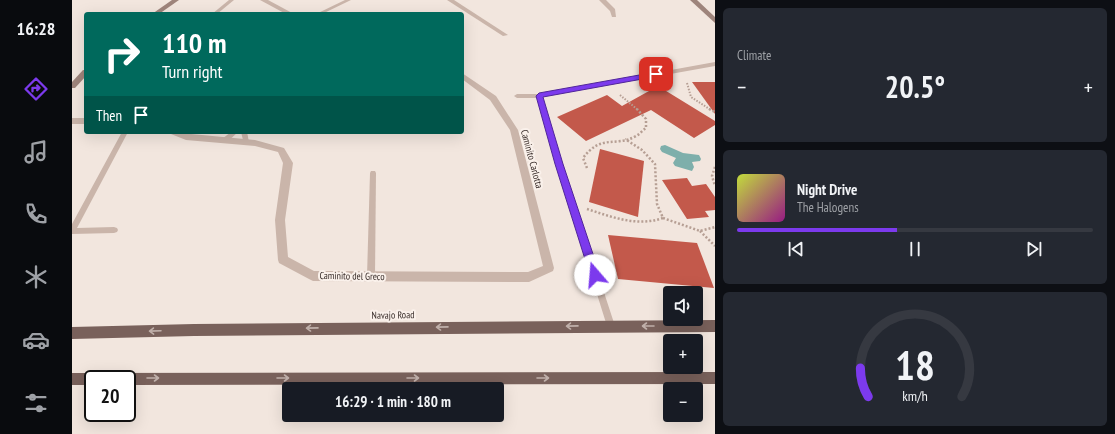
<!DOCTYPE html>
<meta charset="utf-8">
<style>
body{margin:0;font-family:"PT Sans Narrow",sans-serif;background:#242831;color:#f1f3f6;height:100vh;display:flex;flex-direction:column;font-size:15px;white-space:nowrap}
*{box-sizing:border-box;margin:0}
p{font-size:13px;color:#9ea1a6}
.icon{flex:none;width:22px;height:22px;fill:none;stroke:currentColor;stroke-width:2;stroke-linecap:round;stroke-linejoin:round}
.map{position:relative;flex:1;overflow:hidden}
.sheet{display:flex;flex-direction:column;gap:8px;padding:8px;background:#0d0f14;width:400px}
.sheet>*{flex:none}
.top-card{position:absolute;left:12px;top:12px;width:380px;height:122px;border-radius:4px;box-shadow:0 4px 16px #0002;background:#00695c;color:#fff;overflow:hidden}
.tools{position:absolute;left:591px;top:286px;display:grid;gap:8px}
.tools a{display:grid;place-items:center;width:40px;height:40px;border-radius:4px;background:#171b24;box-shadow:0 4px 16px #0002;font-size:20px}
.speed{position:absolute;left:12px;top:370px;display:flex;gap:8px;font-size:20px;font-weight:700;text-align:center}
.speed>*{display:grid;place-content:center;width:52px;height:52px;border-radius:50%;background:#171b24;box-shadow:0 4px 16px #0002;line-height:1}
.speed .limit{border:2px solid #111;border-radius:6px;background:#fff;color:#111}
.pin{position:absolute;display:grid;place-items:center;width:34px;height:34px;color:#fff;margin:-17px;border-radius:8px;box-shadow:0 2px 6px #0006}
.me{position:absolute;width:44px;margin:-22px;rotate:342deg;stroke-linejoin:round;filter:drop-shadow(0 0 3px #0008)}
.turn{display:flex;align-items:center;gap:14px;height:84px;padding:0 12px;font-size:18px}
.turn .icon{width:52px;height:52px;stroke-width:2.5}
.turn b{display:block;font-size:28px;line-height:34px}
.then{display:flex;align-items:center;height:38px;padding:0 12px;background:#0003;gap:8px;font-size:15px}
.big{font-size:30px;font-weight:600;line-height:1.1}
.sheet .widget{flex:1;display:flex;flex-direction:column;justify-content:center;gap:6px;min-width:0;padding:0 14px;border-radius:6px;background:#242831}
.sheet .dial{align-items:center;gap:0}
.dial svg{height:104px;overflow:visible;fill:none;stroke:#363941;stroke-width:7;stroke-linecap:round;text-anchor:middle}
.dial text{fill:#f1f3f6;stroke:none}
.song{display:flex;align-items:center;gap:12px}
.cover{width:48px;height:48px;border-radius:6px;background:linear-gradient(135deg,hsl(70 70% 55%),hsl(310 70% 35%))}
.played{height:4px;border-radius:2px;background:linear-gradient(90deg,#7c3aed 45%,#363941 45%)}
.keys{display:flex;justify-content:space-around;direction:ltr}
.heat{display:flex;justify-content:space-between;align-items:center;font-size:22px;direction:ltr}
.trip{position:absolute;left:210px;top:382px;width:222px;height:40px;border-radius:4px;background:#171b24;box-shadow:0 4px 16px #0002;font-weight:600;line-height:40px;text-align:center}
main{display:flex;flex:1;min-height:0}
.tabs{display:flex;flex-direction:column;width:72px;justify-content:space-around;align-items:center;background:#090b0e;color:#9ea1a6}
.tabs .icon{width:28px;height:28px}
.tabs .on{color:#7c3aed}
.tabs b{font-size:18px;color:#f1f3f6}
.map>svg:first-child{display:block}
</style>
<main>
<nav class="tabs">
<b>16:28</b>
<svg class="icon on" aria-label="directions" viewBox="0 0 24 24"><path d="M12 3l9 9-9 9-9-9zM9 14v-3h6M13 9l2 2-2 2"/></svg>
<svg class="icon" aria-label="music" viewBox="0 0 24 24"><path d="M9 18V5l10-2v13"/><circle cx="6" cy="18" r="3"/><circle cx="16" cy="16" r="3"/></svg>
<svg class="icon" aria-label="phone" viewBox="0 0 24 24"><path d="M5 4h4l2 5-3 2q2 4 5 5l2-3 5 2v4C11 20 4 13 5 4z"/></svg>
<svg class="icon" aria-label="climate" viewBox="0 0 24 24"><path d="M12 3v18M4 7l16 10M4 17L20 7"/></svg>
<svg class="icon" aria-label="car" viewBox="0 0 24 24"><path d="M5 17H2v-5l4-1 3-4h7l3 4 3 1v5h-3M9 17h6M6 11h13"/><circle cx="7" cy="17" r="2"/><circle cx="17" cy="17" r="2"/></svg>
<svg class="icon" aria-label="filters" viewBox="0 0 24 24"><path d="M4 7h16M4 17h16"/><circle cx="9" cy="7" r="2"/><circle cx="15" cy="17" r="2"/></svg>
</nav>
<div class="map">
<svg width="643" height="434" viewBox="0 0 643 434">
<rect width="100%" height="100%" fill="#f2e6de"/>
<!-- water -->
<path fill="#7eafab" d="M593 145 611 153 627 155 629 159 628 161 620 162 622 167 620 171 603 166 601 163 604 158 590 152 588 149 589 146Z"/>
<!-- building -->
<g fill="#c3594b">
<path d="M620 82H643V114Z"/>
<path d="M586 86 643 121V125L622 138 579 110 514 141 485 117 535 95 550 106Z"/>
<path d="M528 149 572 161 566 217 517 202Z"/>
<path d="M615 178 620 186 634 184 643 197V210L633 211 637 217 615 219 590 180Z"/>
<path d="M536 235 625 243 642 288 546 279Z"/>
</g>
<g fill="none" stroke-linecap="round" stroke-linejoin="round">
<!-- path-far1 -->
<g stroke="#b69f94" stroke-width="2" stroke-dasharray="1.5 1.5" stroke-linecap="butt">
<path d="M615 83 619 97 639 110"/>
<path d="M548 95 566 110"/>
</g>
<!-- path -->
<g stroke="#b69f94" stroke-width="2.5" stroke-dasharray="2 2" stroke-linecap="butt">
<path d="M637 109 643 112"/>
<path d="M643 167 640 176 643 186"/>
<path d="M515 168 511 158C530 133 543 148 564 136 568 134 571 130 574 128V119L565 109"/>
<path d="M515 209C540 217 565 227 591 218L585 204 583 164 570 150 553 139"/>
<path d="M591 218 628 231 643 227"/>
<path d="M628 231 643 246"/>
</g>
<!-- service -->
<g fill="#cab5aa" fill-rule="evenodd">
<path d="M157 0H162L145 14H140Z"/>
<path d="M273 0H279L250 14H244Z"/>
<path d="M643 62V66L470 97 490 164 543 326 542 329 539 330 536 329 535 326 484 164 465 98H445L442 96 445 94H467Z"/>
<path d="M50 132H56L5 228 42 227 45 228 46 230 45 232 42 233 0 234V224Z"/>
<path d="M159 132H166L154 143H150L149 141 150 139Z"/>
<path d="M169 132H175L177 142 176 144H172Z"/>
<path d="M299 171H303L304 173 303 276 302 278 299 279 296 278 295 276 298 173Z"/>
</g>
<!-- minor -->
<g fill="#cab5aa" fill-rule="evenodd">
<path d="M188 0H196L222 14H214Z"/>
<path d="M375 0H382L436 35 431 36Z"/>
<path d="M527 0H534L543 9 544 17H540L538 11Z"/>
<path d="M390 73 424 96 446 130 482 268 481 271 457 282 241 281 237 279 207 263 206 260 203 220 211 163 206 152 183 146 114 140 99 134 98 132 183 140 212 148 221 163 213 220 216 257 242 271 456 272 471 266 438 130 418 100 390 79Z"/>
<rect x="0" y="118" width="14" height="6"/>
</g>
<!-- secondary -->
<g fill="#9e847b" fill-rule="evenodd">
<path d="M100 0H107L87 14H80Z"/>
<path d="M618 0H625L643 17V23Z"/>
<path d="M11 70H14V76L3 88H0V82Z"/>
</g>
<!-- primary -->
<g fill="#79615b" fill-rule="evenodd">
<path d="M643 320V332L122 336 0 339V327L122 324Z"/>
<path d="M643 372V384L55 385V379H21V385H0V373Z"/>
</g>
</g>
<!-- one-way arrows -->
<defs><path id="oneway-shaft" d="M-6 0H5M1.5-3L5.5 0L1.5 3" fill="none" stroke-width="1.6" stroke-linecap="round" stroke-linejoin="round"/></defs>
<g stroke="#c0b0aa">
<use href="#oneway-shaft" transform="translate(500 326) rotate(179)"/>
<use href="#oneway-shaft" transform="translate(576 326) rotate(-180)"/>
<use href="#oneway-shaft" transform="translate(370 327) rotate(179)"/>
<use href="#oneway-shaft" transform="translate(240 328) rotate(179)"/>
<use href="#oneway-shaft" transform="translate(83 331) rotate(178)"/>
<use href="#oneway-shaft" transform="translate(81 378)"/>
<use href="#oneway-shaft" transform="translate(211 378)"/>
<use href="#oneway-shaft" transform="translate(341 378)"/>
<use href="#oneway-shaft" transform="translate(471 378)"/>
</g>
<!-- route -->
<path fill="#7c3aed" stroke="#51269a" d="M584 72 587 73V76L471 97 491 164 528 275 526 278 523 279 519 278 518 275 483 164 464 96 467 93Z"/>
<g text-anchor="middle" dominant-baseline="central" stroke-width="4" stroke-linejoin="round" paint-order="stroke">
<!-- street labels -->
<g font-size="10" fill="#382c29" stroke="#faf1eb">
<text transform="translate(460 159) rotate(75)">Caminito Carlotta</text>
<text transform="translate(280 276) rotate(1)">Caminito del Greco</text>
<text transform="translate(321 315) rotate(-1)">Navajo Road</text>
</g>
</g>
</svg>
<div class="tools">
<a><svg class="icon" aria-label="sound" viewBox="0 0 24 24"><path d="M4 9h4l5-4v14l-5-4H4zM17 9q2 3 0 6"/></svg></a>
<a>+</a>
<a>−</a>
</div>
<div class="speed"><div class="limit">20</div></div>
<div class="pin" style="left:584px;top:74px;background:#d93025"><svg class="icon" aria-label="arrive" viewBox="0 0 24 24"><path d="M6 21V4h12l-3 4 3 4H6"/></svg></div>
<svg class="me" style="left:523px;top:275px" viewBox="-20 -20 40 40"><circle r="19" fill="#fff"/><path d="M0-13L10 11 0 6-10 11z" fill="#7c3aed"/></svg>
<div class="trip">16:29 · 1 min · 180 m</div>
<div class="top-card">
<div class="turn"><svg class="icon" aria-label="right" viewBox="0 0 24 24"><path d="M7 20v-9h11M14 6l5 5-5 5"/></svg><div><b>110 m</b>Turn right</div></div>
<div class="then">Then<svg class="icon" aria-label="arrive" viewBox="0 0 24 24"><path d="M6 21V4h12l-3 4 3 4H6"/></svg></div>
</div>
</div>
<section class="sheet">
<div class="widget"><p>Climate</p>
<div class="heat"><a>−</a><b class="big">20.5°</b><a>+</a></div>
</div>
<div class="widget">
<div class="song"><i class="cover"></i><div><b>Night Drive</b><p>The Halogens</p></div></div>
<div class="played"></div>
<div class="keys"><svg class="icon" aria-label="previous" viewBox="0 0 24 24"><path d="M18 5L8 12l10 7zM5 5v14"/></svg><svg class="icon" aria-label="pause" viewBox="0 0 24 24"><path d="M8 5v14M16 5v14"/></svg><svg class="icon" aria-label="next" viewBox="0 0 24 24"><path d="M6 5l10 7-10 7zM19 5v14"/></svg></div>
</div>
<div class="widget dial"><svg viewBox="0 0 100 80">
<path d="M14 69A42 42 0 1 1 86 69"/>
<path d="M14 69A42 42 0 0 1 8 47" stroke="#7c3aed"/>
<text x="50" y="56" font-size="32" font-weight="700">18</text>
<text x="50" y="72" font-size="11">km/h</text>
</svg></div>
</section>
</main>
